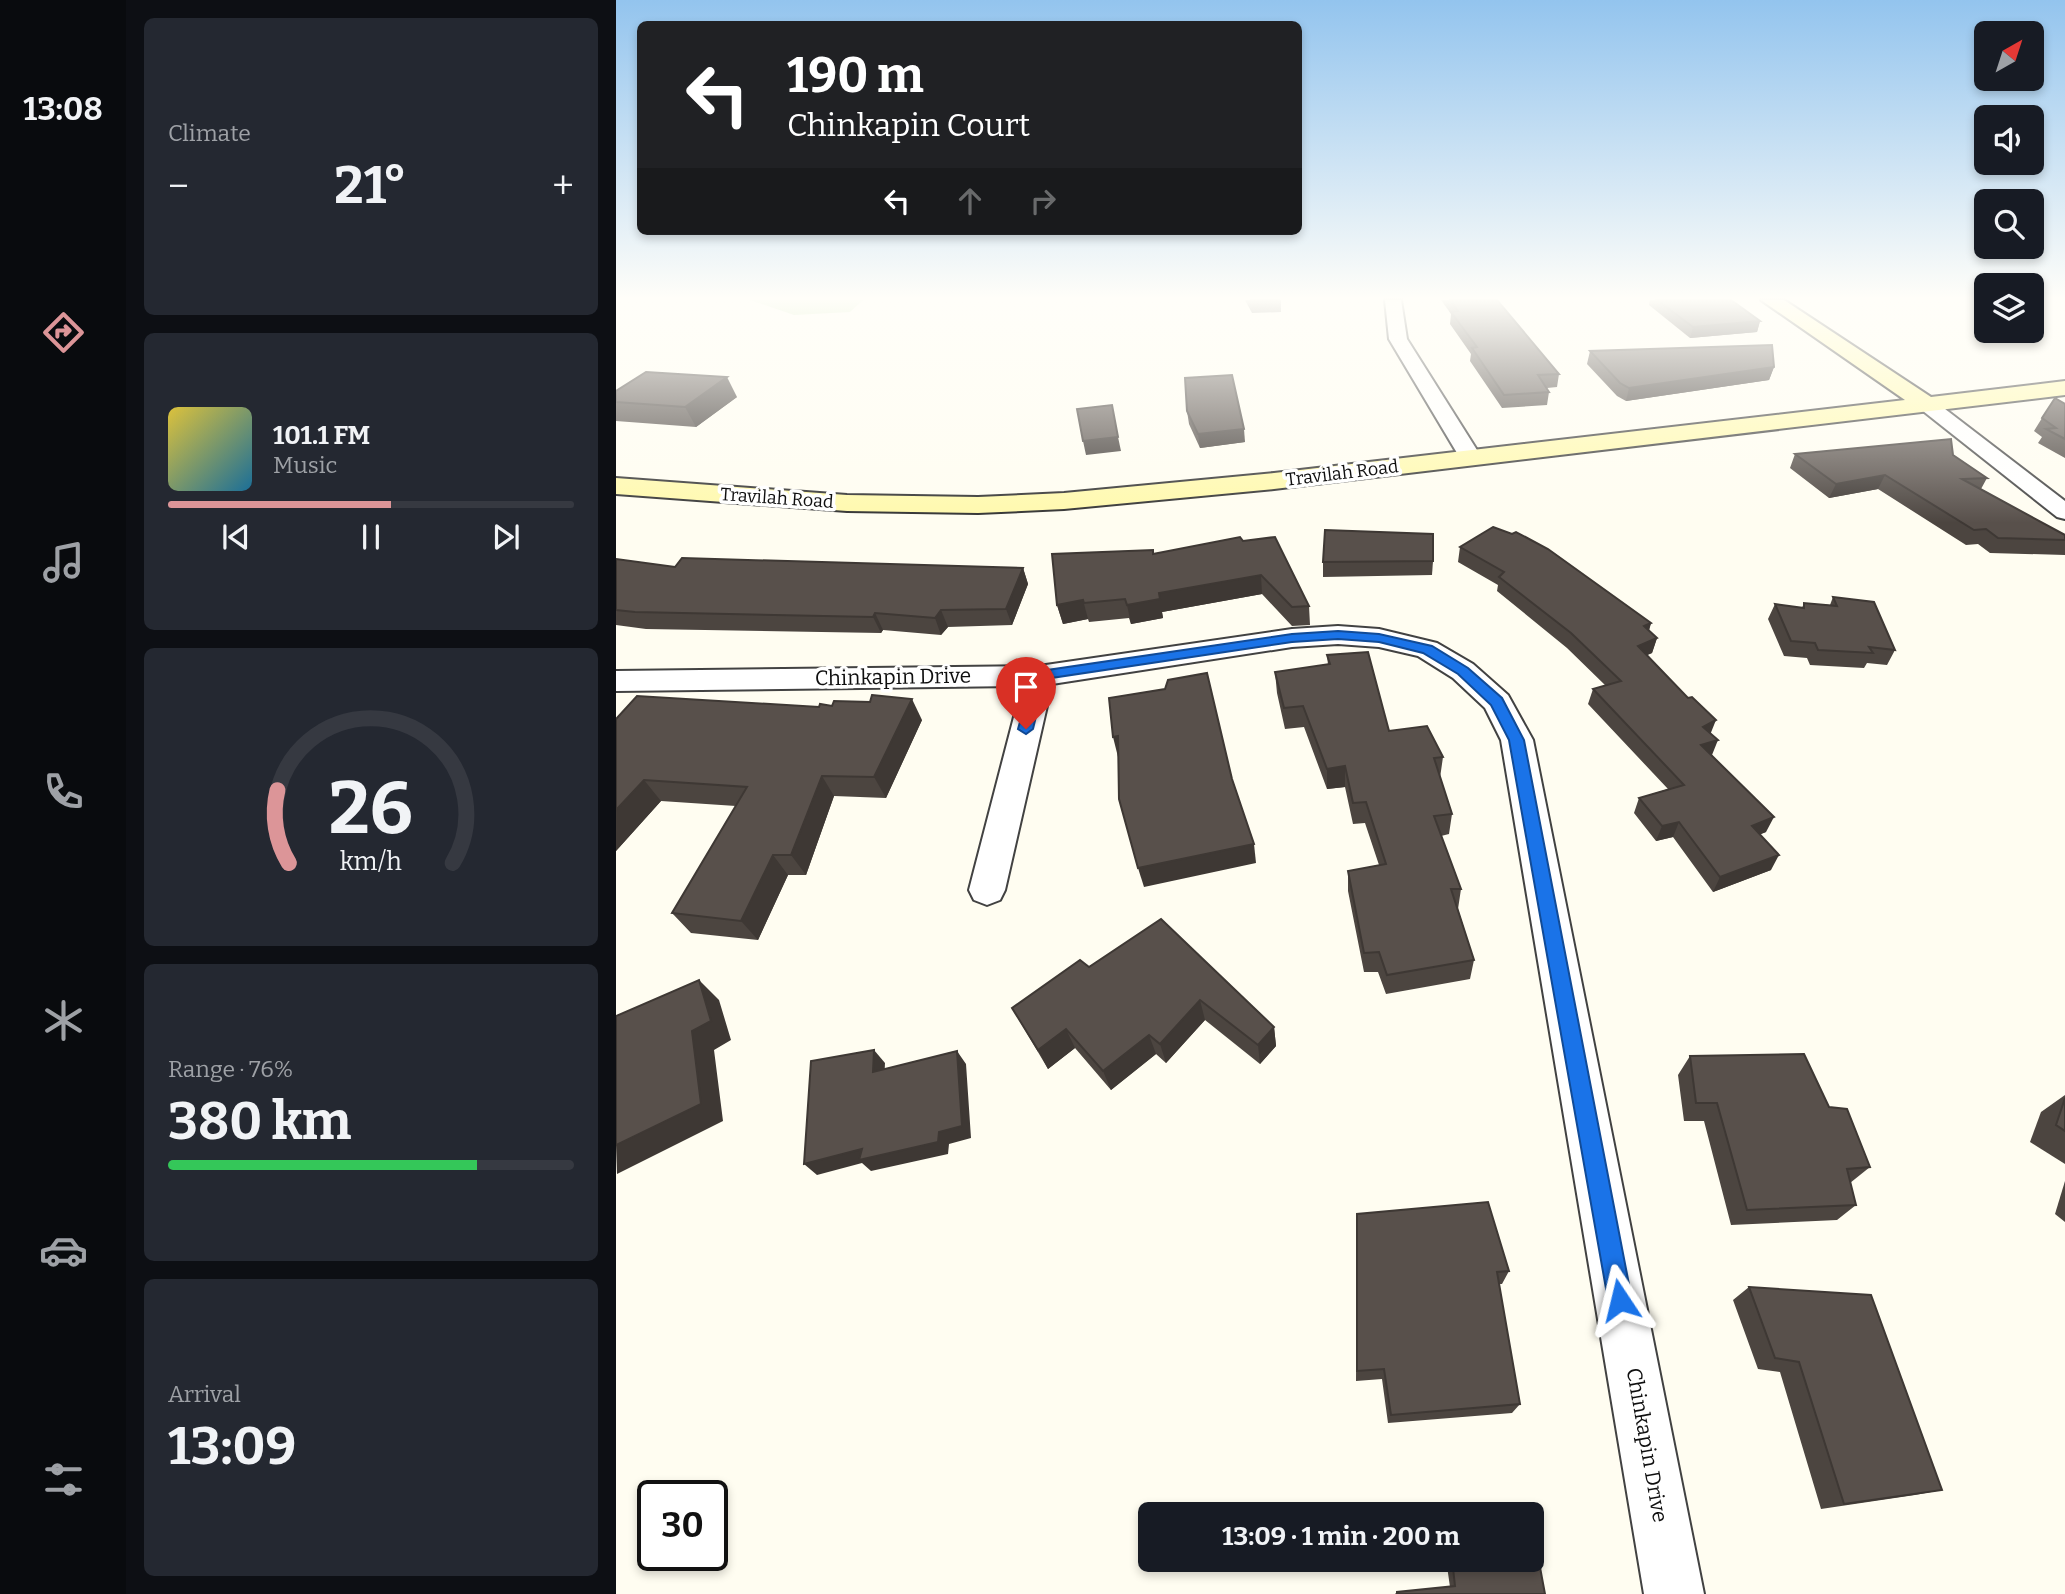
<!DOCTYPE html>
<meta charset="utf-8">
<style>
body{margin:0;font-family:Bitter,serif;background:#242831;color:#f1f3f6;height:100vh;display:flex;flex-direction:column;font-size:26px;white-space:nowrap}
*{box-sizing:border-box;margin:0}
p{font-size:23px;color:#9ea1a6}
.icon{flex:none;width:38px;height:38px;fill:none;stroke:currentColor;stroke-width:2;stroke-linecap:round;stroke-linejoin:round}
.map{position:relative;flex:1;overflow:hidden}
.drawer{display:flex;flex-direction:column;gap:18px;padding:18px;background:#0d0f14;width:490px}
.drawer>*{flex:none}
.banner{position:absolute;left:21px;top:21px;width:665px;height:214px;border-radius:10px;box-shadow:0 4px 10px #0003;background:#202124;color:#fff;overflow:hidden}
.needle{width:46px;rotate:39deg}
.tools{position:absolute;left:1358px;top:21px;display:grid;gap:14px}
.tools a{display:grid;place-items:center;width:70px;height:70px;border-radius:10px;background:#171b24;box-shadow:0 4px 10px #0003;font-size:35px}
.speed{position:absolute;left:21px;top:1480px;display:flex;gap:14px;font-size:35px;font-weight:700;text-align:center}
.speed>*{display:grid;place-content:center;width:91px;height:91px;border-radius:50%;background:#171b24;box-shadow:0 4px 10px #0003;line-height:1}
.speed .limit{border:4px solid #111;border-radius:10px;background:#fff;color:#111}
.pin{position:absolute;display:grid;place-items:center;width:60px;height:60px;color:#fff;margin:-72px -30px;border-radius:50% 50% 50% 0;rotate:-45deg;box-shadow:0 0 7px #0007}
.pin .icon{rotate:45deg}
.me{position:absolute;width:77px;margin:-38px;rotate:350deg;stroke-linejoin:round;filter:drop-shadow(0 0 5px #0008)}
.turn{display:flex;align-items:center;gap:24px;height:147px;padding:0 35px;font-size:32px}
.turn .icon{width:91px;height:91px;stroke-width:2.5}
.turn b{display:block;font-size:49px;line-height:60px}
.lanes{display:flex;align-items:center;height:66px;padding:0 35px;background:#0003;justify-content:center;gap:35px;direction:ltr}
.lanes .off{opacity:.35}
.big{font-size:52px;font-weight:700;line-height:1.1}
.drawer .widget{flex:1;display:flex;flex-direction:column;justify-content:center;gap:10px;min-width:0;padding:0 24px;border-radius:10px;background:#242831}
.drawer .dial{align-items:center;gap:0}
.dial svg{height:182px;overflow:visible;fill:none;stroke:#363941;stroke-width:7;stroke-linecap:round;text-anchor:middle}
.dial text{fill:#f1f3f6;stroke:none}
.song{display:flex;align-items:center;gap:21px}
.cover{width:84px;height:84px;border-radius:10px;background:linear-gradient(135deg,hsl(50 70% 55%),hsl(200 70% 35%))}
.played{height:7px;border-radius:4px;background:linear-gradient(90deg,#dc9598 55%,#363941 55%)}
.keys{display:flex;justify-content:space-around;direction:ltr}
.heat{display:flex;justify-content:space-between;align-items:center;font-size:38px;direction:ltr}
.charge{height:10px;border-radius:5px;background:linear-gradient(90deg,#34c759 76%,#363941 0)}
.trip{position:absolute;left:522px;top:1502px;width:406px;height:70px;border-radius:10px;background:#171b24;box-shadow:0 4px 10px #0003;font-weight:700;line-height:70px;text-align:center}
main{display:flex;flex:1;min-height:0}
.dock{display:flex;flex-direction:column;width:126px;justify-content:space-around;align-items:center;background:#090b0e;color:#9ea1a6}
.dock .icon{width:49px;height:49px}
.dock .on{color:#dc9598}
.dock b{font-size:32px;color:#f1f3f6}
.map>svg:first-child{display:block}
</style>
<main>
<nav class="dock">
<b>13:08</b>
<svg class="icon on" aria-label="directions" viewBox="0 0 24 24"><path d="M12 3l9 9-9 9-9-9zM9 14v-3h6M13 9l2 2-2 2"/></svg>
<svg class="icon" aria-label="music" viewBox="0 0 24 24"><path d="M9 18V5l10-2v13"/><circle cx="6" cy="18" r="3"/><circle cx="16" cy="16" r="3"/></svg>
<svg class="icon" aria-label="phone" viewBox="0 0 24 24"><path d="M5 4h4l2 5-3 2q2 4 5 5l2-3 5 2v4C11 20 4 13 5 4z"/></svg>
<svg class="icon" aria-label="climate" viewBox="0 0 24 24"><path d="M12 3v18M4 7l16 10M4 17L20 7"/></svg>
<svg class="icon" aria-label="car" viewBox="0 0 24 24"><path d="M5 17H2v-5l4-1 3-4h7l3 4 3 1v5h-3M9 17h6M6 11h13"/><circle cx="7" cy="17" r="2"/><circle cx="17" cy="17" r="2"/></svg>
<svg class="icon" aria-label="filters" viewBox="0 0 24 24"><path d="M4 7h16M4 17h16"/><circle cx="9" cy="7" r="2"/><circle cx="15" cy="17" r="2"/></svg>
</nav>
<section class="drawer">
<div class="widget"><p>Climate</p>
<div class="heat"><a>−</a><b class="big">21°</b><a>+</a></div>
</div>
<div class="widget">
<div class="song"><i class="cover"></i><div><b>101.1 FM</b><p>Music</p></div></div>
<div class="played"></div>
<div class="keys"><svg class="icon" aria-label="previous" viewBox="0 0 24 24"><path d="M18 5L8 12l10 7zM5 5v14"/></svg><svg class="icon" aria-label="pause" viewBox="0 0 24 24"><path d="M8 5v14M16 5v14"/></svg><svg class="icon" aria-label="next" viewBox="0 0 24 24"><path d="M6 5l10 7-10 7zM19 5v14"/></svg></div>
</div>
<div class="widget dial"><svg viewBox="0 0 100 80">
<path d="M14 69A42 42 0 1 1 86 69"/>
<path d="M14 69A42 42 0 0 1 9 37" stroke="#dc9598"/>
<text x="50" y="56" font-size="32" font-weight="700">26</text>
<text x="50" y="72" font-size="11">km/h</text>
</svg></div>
<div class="widget"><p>Range · 76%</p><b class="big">380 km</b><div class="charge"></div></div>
<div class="widget"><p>Arrival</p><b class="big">13:09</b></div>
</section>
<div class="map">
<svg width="1449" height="1594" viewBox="0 0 1449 1594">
<rect width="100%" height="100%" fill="#fffdf1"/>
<!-- forest -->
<path fill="#b4dc98" d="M134 300H247L234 312 178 315Z"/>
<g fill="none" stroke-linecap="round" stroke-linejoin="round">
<!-- street casing -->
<g stroke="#424242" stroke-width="4">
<g id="street">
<path d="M769 300H785L791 339 866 458 863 463H847L773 339Z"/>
<path d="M1309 397 1316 399 1449 501V519L1441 517 1302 407 1299 403 1302 399Z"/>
<path d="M722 626 763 629 821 643 857 664 892 695 917 740 1088 1594H1028L885 740 869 708 837 678 802 656 763 647 722 644 676 647 436 684 389 890 384 900 371 905 358 900 353 890 406 686 0 691V671L423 666 676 629Z"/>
</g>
</g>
<!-- secondary casing -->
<g stroke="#313131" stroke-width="4">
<path id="secondary" d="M1145 300H1168L1315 397 1449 381V395L658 489 448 509 362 513 231 511 0 494V478L231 495 362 497 448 493 658 473 1289 400Z"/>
</g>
<!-- street -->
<use href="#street" fill="#fff" fill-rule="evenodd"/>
<!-- secondary -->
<use href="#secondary" fill="#fff9ac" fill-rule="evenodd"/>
</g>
<!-- wall -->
<g fill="#4c4540">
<path d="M629 300H665V312L636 313Z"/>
<path d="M825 300H881L943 374 941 387 931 388 933 392 931 405 886 408 854 361 855 354 834 324 835 314Z"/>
<path d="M1034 300H1115L1144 321 1141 332 1074 338 1033 305Z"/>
<path d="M974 351 1158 367 1153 380 1010 401 1001 396 971 364Z"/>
<path d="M0 391 121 397 80 427 0 421Z"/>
<path d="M1449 404V458L1422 443 1426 437 1418 431 1426 418Z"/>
<path d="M571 411 629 442 584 448 573 424Z"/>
<path d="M1179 454 1337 455 1371 478 1365 489 1449 535V555L1374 553 1362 544 1350 545 1262 489 1213 498 1174 468Z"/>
<path d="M627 541 693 606 694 625 676 626 646 594 546 612 547 618 515 624 513 618 473 622 472 619 447 624 441 605 537 554Z"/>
<path d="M844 547 1035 623 1033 631 1041 638 1036 653 1031 655 1095 733 1096 755 1150 832 1144 834 1155 870 1097 892 1057 837 1040 841 1018 813 1023 798 1052 789 972 704 977 689 990 686 951 648 881 591 882 585 842 562Z"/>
<path d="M0 559 59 567 407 568 412 584 396 625 332 627 325 635 267 630 265 633 30 629 0 625Z"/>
<path d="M817 561 816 575 707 577V562Z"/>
<path d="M1217 597 1279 650 1271 665 1251 663 1248 668 1194 665 1191 658 1168 656 1152 619 1159 604 1186 608 1188 603 1214 605Z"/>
<path d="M711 655 773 731 827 757 824 778 836 814 833 834 825 836 845 889 842 909 858 960 854 979 770 994 762 972H748L732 891V871L763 865 749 823 737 824 729 787 711 789 688 727 669 729 661 693 659 672 712 665Z"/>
<path d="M216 706 306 720 270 798 218 796 190 875H172L142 940 75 933 56 913 120 806 45 801 0 851V719Z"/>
<path d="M545 919 658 1027 660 1046 644 1064 589 1020 550 1063 540 1054 495 1090 459 1048 432 1069 396 1008 473 967Z"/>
<path d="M1074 1056 1213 1107 1254 1167 1234 1183 1240 1205 1221 1220 1115 1225 1088 1121H1068L1062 1075Z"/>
<path d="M1449 1095V1164L1414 1142 1425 1112Z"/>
<path d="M1449 1181V1222L1439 1214Z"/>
<path d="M741 1214 893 1271 886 1284H883L904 1404 896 1413 772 1423 766 1379 740 1381Z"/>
<path d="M1133 1287 1326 1490 1299 1495 1205 1509 1164 1372 1142 1369 1117 1300Z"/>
<path d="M830 1559H915L929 1594H779L781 1592 834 1587Z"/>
</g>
<!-- shaded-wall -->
<g fill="#3e3834">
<path d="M1144 321 1141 332 1074 338 1077 327Z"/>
<path d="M1158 367 1153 380 1010 401 1013 388Z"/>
<path d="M111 377 121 397 80 427 69 407Z"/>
<path d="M628 429 629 442 584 448 582 434Z"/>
<path d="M502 437 505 451 470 455 467 441Z"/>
<path d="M1269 475 1262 489 1213 498 1220 484Z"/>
<path d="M407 568 412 584 396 625 390 609Z"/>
<path d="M645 575 646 594 546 612 547 618 515 624 511 605 543 593Z"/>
<path d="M467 600 472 619 447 624 441 605Z"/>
<path d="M325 610 332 627 325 635 319 618Z"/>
<path d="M259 613 267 630 265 633 257 617Z"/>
<path d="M1035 623 1030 638 1028 626Z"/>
<path d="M1041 638 1036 653 1017 661 1022 646Z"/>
<path d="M296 699 306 720 270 798 258 777Z"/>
<path d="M1100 720 1094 735 1087 727Z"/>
<path d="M502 736V757L497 737Z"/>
<path d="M1102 740 1096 755 1085 745Z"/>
<path d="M729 766V787L711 789V769Z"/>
<path d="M206 776 218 796 190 875 175 855Z"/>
<path d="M28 780 45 801 0 851V810Z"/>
<path d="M1158 817 1150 832 1129 841 1136 826Z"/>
<path d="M1063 822 1057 837 1040 841 1046 826Z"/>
<path d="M638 844 640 863 528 887 522 868Z"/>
<path d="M157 855 172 875 142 940 125 921Z"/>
<path d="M1163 855 1155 870 1097 892 1104 877Z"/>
<path d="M83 980 103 1000 115 1040 98 1050 107 1121 1 1174 0 1145 76 1031Z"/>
<path d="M584 1000 589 1020 550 1063 544 1044Z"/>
<path d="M658 1027 660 1046 644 1064 642 1045Z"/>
<path d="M450 1029 459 1048 432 1069 422 1050Z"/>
<path d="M533 1035 540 1054 495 1090 487 1071Z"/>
<path d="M258 1050 269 1063 268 1084 257 1072Z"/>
<path d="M341 1051 350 1064 355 1138 333 1144 332 1154 255 1171 246 1163 201 1175 188 1164 246 1149 323 1132Z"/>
</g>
<!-- building -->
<g fill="#58504b" stroke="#3e3834" stroke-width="2">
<path d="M635 300H664L635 301Z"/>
<path d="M835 300H881L943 374 922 375 933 392 888 395 856 348 861 347 835 312 842 311Z"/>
<path d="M1041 300H1115L1144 321 1077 327Z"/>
<path d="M1156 345 1158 367 1013 388 1004 383 974 351Z"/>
<path d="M30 372 111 377 69 407 0 402V391Z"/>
<path d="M616 375 628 429 582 434 571 411 569 378Z"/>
<path d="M1439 398 1449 404V439L1430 429 1440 428 1426 418Z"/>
<path d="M496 405 502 437 467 441 461 409Z"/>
<path d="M1335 439 1337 455 1371 478 1346 479 1449 535V540L1382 538 1370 529 1358 530 1269 475 1220 484 1179 454Z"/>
<path d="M877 527 896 534 900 532 932 549 1035 623 1028 626 1041 638 1022 646 1072 698 1076 697 1100 720 1087 727 1102 740 1085 745 1158 817 1136 826 1163 855 1104 877 1063 822 1046 826 1023 798 1068 785 977 689 1005 681 955 633 883 577 888 572 844 547Z"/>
<path d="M709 530 817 534V561L707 562Z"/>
<path d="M624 537 627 541 659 537 693 606 676 607 645 575 543 593 544 599 511 605 509 599 468 603 467 600 441 605 436 554 537 550V554Z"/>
<path d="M66 558 407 568 390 609 325 610 319 618 259 613 257 617 19 612 0 610V559L59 567Z"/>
<path d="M1217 597 1258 602 1279 650 1253 647 1257 653 1202 650 1199 643 1175 641 1159 604 1188 608V603L1221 606Z"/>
<path d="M752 652 773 731 811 726 827 757 818 758 836 814 818 816 845 889H835L858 960 771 975 763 952 748 953 732 871 770 864 750 802 737 803 729 766 711 769 687 706 668 708 659 672 714 664 711 655Z"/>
<path d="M591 673 616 779 638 844 522 868 503 799 502 736 497 737 493 698 549 689 552 680Z"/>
<path d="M256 695 296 699 258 777 206 776 175 855H157L125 921 56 913 131 787 28 780 0 810V719L21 696 203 707 204 704 216 706 218 701 254 702Z"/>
<path d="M545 919 658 1027 642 1045 584 1000 544 1044 533 1035 487 1071 450 1029 422 1050 396 1008 464 960 473 967Z"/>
<path d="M83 980 95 1021 76 1031 85 1104 0 1145V1016Z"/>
<path d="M258 1050 257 1072 341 1051 346 1126 323 1132 322 1142 243 1160 246 1149 188 1164 195 1061Z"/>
<path d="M1188 1054 1213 1107 1231 1109 1254 1167 1231 1169 1240 1205 1131 1210 1101 1103H1080L1074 1056Z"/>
<path d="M1449 1098V1131L1440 1125Z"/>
<path d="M872 1202 893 1271 881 1272 904 1404 775 1415 768 1369 741 1371V1214Z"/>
<path d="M1133 1287 1255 1295 1326 1490 1228 1504 1183 1362 1159 1358Z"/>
<path d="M913 1506 914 1514H830L829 1509Z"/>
<path d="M915 1519 929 1594H781V1592L839 1586 836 1559H915Z"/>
</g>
<!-- sky -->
<linearGradient id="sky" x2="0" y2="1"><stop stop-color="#93c4ee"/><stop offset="0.57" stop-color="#fffef9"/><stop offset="1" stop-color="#fffef9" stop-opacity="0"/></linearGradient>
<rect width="1449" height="523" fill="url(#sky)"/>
<!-- route -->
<path fill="#1a73e8" stroke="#114b97" stroke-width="2" d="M722 631 763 634 816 646 852 668 886 698 908 740 1016 1300 1012 1309 1004 1312 996 1309 992 1300 893 740 875 705 842 674 807 653 763 642 722 639 676 642 429 679 417 729 410 734 402 729 418 672 676 634Z"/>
<g text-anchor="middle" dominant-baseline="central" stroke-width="7" stroke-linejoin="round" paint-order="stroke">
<!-- far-street labels -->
<g font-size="18" fill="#0f0f0f" stroke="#fff">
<text transform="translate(726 473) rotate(-7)">Travilah Road</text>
<text transform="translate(161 498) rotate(4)">Travilah Road</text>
</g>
<!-- street labels -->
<g font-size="21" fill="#0f0f0f" stroke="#fff">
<text transform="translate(277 677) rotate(-1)">Chinkapin Drive</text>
<text transform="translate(1031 1445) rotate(80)">Chinkapin Drive</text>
</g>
</g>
</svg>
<div class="tools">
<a><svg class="needle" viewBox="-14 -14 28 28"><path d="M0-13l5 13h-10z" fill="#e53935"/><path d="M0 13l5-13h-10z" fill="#9ea1a6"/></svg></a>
<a><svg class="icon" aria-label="sound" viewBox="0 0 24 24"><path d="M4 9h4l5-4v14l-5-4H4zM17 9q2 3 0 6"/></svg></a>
<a><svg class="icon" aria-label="search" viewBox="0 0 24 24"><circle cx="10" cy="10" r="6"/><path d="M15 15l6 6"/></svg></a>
<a><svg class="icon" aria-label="layers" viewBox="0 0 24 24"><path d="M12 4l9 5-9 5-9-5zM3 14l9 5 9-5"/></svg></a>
</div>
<div class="speed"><div class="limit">30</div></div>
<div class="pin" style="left:410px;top:729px;background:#d93025"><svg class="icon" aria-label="arrive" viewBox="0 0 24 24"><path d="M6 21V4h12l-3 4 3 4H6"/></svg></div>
<svg class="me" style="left:1004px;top:1300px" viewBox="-20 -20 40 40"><path d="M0-17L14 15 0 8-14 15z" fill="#1a73e8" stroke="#fff" stroke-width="4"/></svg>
<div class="trip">13:09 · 1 min · 200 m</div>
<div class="banner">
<div class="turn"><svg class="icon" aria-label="left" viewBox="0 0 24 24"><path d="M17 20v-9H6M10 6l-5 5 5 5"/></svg><div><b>190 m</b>Chinkapin Court</div></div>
<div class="lanes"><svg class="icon" aria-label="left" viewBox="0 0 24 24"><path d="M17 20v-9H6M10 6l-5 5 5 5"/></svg><svg class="icon off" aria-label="ahead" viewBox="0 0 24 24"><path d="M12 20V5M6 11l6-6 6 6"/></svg><svg class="icon off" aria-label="right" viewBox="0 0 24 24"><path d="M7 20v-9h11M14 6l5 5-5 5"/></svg></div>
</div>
</div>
</main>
